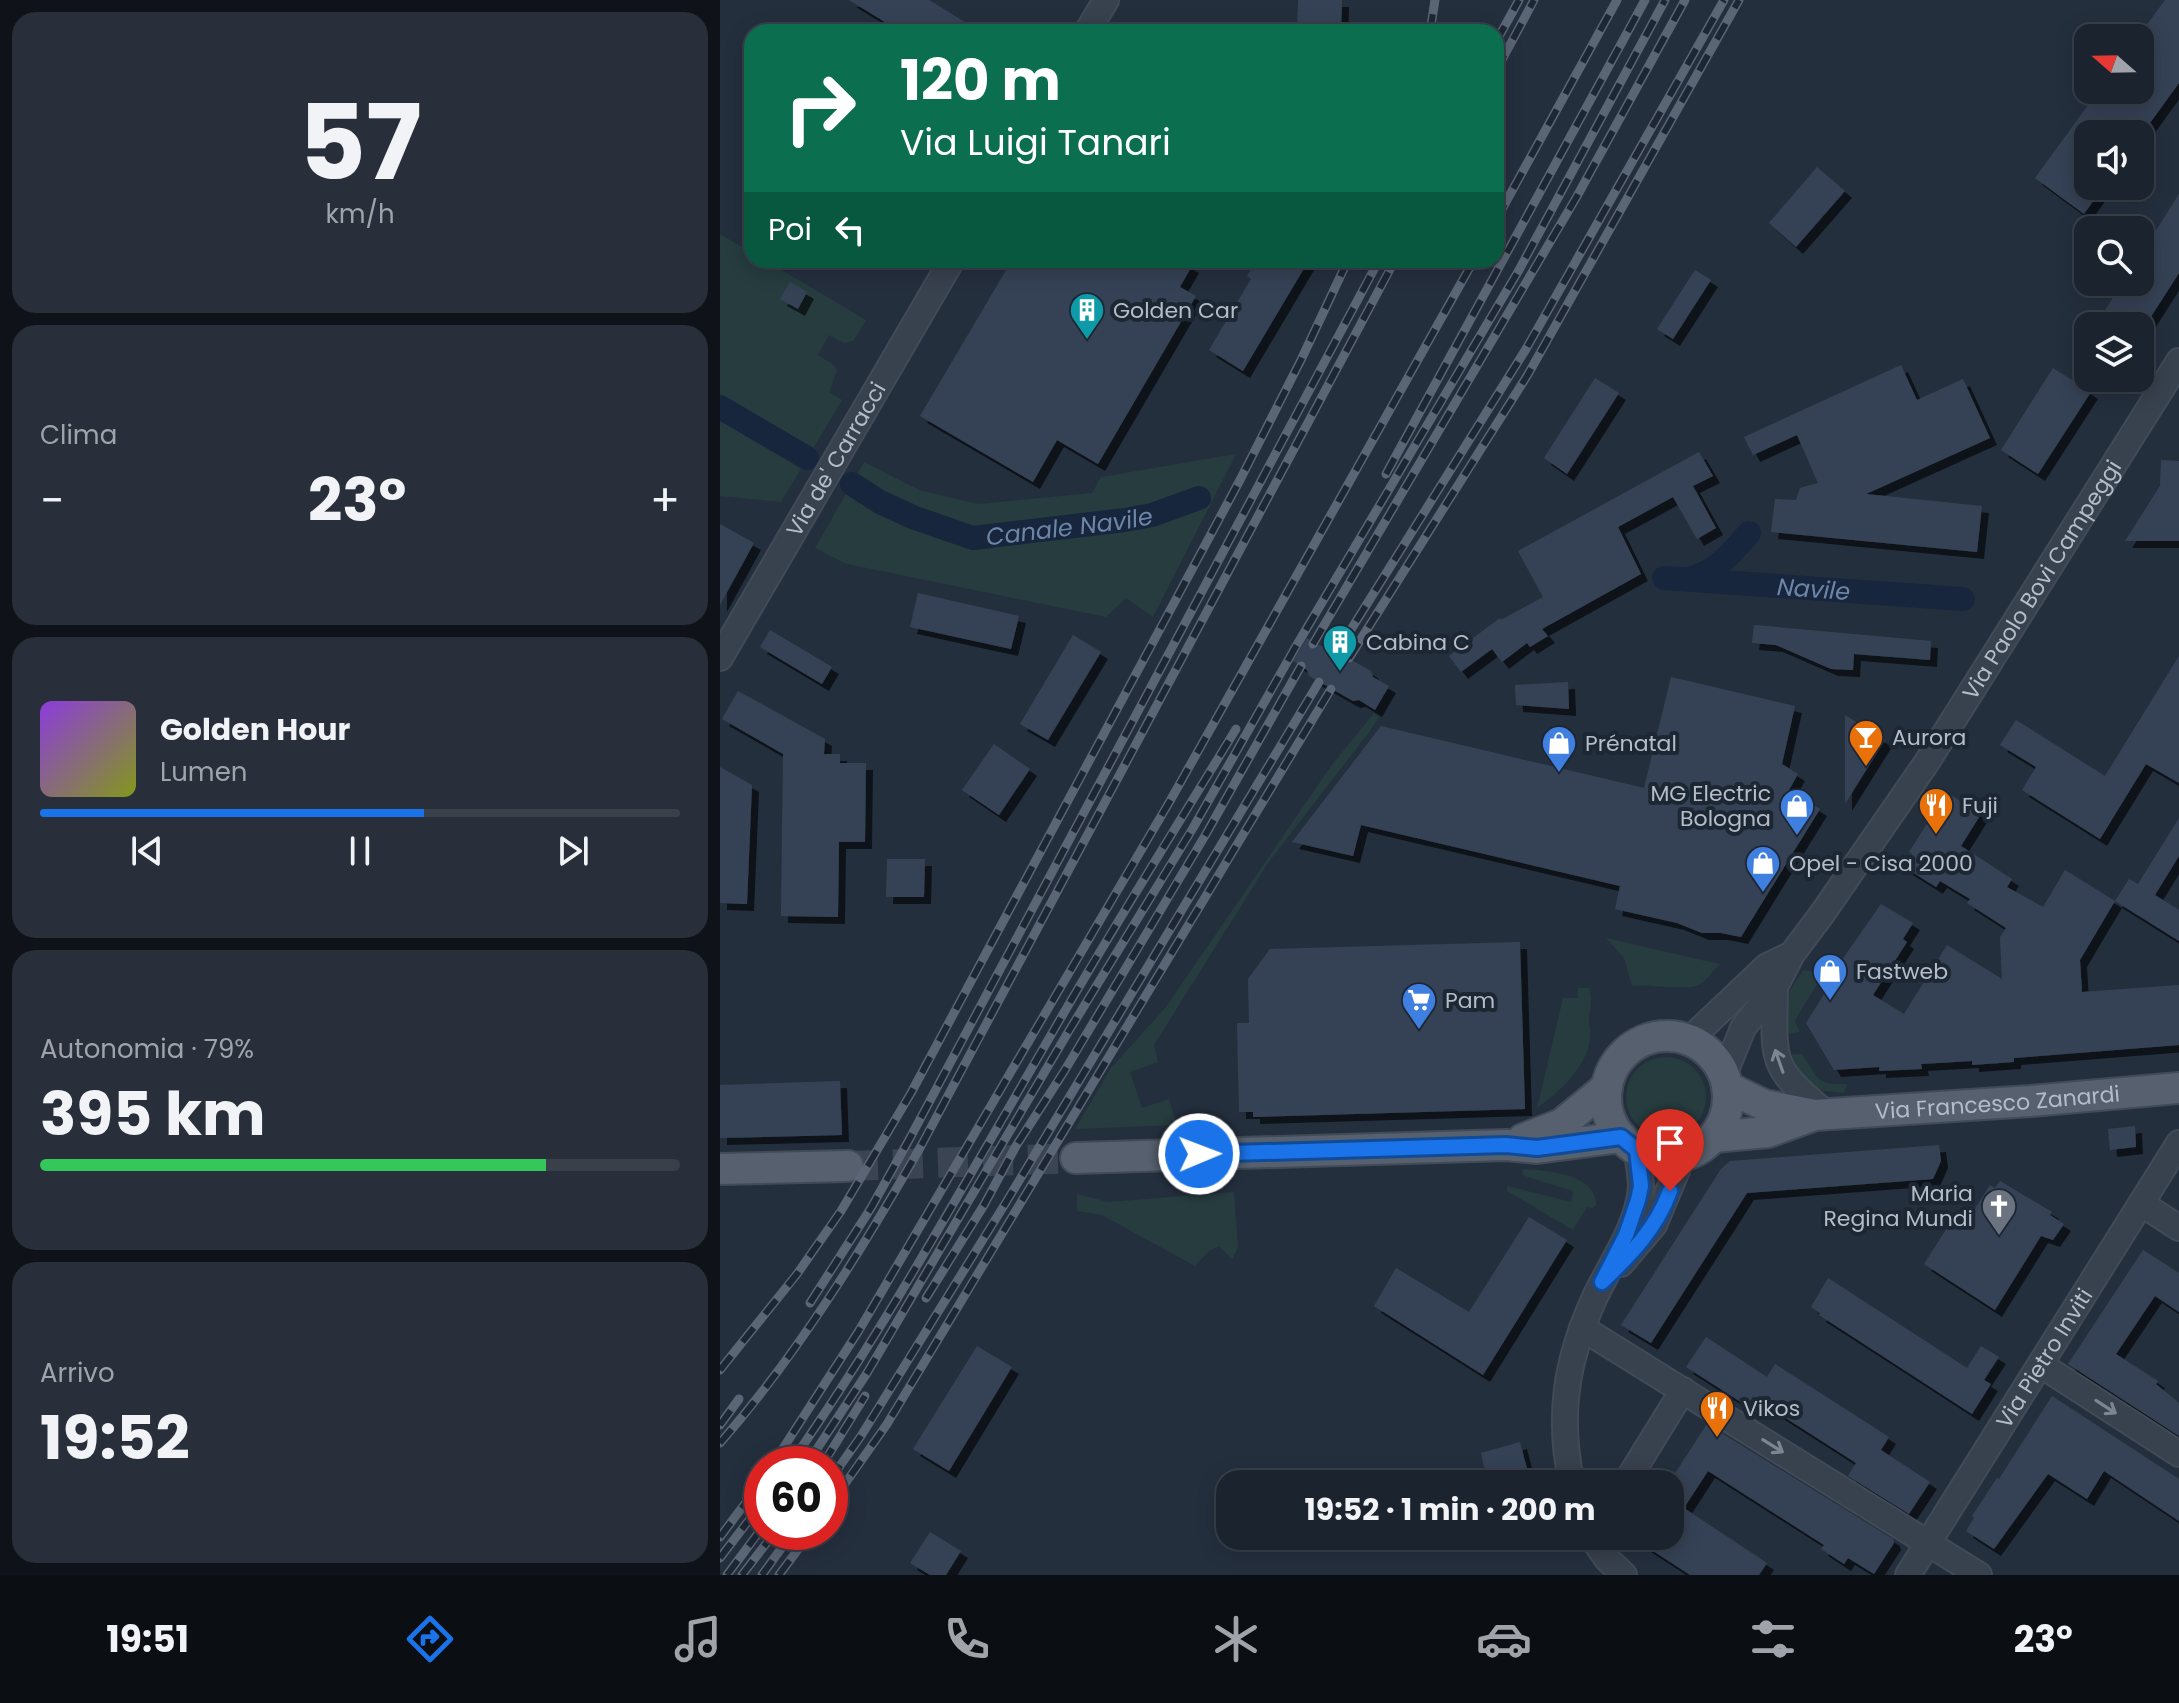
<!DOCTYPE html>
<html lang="it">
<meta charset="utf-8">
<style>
body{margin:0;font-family:Poppins,sans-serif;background:#282f3a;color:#f1f3f6;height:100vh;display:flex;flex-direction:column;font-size:30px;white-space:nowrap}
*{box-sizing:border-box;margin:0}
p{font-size:26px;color:#a0a4aa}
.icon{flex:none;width:44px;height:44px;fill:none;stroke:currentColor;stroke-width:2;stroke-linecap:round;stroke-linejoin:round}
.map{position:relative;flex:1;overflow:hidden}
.side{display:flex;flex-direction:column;gap:12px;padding:12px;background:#0f1319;width:720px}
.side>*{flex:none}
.guide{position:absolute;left:24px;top:24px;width:760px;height:244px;border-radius:24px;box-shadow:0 4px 20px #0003,0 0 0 2px #39404a;background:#0b6e4f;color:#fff;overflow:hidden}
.needle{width:52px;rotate:290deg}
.tools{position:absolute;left:1354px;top:24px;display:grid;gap:16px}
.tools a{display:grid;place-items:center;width:80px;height:80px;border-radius:16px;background:#1b232e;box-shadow:0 4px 20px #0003,0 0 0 2px #39404a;font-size:40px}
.speed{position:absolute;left:24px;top:1446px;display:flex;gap:16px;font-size:40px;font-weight:700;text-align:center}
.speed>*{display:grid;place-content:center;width:104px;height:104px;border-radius:50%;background:#1b232e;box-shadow:0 4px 20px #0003,0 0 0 2px #39404a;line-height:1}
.speed .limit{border:12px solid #d22;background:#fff;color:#111}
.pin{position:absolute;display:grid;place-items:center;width:68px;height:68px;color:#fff;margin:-82px -34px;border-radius:50% 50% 50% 0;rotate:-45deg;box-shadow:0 0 8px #0007}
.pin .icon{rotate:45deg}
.me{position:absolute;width:88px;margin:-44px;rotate:89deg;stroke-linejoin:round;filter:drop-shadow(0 0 6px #0008)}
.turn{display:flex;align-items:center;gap:28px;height:168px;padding:0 24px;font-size:36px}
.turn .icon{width:104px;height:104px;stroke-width:2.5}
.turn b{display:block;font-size:56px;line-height:68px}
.then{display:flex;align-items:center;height:76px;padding:0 24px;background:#0003;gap:16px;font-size:30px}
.big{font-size:60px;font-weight:700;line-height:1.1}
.side .tile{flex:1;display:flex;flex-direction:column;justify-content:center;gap:12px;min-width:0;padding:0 28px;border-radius:24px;background:#282f3a}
.side .dial{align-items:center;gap:0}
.dial b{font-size:104px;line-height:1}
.song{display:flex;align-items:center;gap:24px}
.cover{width:96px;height:96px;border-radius:12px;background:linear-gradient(135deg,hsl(270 70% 55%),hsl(70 70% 35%))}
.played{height:8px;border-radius:4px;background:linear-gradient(90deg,#1a73e8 60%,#39404a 60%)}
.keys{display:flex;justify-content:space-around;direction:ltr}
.heat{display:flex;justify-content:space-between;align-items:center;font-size:44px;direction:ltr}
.charge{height:12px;border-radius:6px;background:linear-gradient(90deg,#34c759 79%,#39404a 0)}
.trip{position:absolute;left:496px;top:1470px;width:468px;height:80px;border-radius:24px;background:#1b232e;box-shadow:0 4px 20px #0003,0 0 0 2px #39404a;font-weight:700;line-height:80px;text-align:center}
.tab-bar{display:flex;height:128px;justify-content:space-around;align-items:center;background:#0b0e12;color:#a0a4aa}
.tab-bar .icon{width:56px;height:56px}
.tab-bar .current{color:#1a73e8}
.tab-bar b{font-size:36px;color:#f1f3f6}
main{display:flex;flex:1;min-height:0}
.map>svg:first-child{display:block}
</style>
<main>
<section class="side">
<div class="tile dial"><b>57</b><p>km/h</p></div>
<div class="tile"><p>Clima</p>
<div class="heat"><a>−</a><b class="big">23°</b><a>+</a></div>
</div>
<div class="tile">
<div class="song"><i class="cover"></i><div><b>Golden Hour</b><p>Lumen</p></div></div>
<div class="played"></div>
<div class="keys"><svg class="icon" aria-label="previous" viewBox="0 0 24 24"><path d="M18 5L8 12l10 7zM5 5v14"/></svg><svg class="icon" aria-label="pause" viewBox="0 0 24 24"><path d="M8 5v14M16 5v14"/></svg><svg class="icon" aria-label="next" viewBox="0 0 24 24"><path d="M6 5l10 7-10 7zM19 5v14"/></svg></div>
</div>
<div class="tile"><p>Autonomia · 79%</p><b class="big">395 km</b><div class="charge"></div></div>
<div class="tile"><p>Arrivo</p><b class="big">19:52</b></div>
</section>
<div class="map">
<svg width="1459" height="1575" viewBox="0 0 1459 1575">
<defs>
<filter id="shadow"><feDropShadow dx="7" dy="7" stdDeviation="0" flood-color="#0009"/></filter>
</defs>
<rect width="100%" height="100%" fill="#242f3e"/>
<!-- green -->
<g fill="#263c3f">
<path d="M0 234 32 253V260H45L146 320 133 341 124 343 109 335 98 355 114 365 117 371 109 392 122 400 61 502 0 496Z"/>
<path d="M516 454 433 617 406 598 386 617 127 564 95 548 144 462 199 490 258 504 372 493 381 477Z"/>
<path d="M654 713 659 717 650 731 548 863 434 1045 438 1062 410 1072 422 1108 449 1099 457 1125 355 1129 391 1068 446 1007 611 766Z"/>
<path d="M886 938 999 964H1000C994 970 988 978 982 983 969 993 930 983 912 986L904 958Z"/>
<path d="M1083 970 1104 973 1078 1015 1075 1022 1080 1032 1062 1035 1064 1000Z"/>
<path d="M858 988H869C873 1000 870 1007 869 1019 869 1026 871 1032 870 1038 868 1066 838 1093 817 1108L843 998H858Z"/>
<path d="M1082 1054C1098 1077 1094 1085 1127 1084L1124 1093 1095 1090 1064 1055Z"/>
<circle cx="946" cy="1097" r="40"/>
<path d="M803 1169C826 1171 876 1173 876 1205L873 1208 867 1207 853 1230 787 1191V1186L851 1202 853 1191 802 1175Z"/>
<path d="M514 1192 518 1247 512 1259 499 1246 489 1251 475 1266 382 1215 357 1211V1194L388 1202Z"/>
</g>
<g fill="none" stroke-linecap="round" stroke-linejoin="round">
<!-- canal -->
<g stroke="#17263c" stroke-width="24">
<path d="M0 407 87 458"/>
<path id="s1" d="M132 484 160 502 195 518 253 538 405 520 432 515 479 498"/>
<path id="s2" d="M944 578 1243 599"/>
<path d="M968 579C994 574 1012 553 1029 533"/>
</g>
</g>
<!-- building -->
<g fill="#364354" filter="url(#shadow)">
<path d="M129 0H209L261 32H181Z"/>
<path d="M578 0H622L621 32H577Z"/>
<path d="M1445 0H1459V83L1422 134H1368V186H1384L1364 214 1315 178 1379 90H1420V34Z"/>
<path d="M1097 167 1125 191 1076 247 1049 223Z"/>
<path d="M1459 194V273L1425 326H1375L1403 282H1420V256Z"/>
<path d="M292 260H461L472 266 460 287 476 296 378 464 337 440 313 482 200 416Z"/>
<path d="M537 260H589L523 371 489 350 531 279 527 276Z"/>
<path d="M975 270 991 280 953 339 937 329Z"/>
<path d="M70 282 87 292 78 309 60 299Z"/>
<path d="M1181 365 1197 400 1243 379 1270 438 1146 494 1262 506 1257 552 1051 532 1055 499 1076 500 1080 488 1098 483 1077 435 1033 455 1024 437Z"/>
<path d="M1333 368 1371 392 1318 474 1281 450Z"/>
<path d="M875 378 899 393 847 474 824 458Z"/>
<path d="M979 452 993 476 973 486 996 528 977 539 953 497 898 527 921 574 822 629 828 636 810 647 807 643 782 662 772 649 741 672 729 656 780 618 781 620 823 597 798 551Z"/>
<path d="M1441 460 1459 461V541H1405L1440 486Z"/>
<path d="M0 524 34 543 0 605Z"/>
<path d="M198 593 299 616 291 649 190 627Z"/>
<path d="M1034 625 1211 641 1210 660 1134 654 1133 670 1111 669 1056 645 1032 643Z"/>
<path d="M50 630 112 667 102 684 40 647Z"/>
<path d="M353 635 381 652 328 740 300 724Z"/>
<path d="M587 638 601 646H607L651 671 653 677 669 686 655 710 639 700 633 701 589 676 587 670 573 661Z"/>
<path d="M1459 656V783L1426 764 1380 839 1302 790 1316 767 1280 745 1296 720 1385 776Z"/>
<path d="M951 677 1075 706 1062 764 1078 774 1069 790 1100 809 1021 937 1001 933H982L957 923 895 909 900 886 641 825 633 856 572 842 661 726 924 788Z"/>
<path d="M848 682 849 709 796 705 795 685Z"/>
<path d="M18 691 105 739 104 754H120V763H146L145 842H119L118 917 61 916 63 754 2 719Z"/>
<path d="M1125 715 1165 740 1125 804Z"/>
<path d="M274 744 310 769 279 815 242 790Z"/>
<path d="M0 767 32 785 27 904 0 903Z"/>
<path d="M1229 794 1261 814 1241 846 1292 879 1287 887 1323 907 1345 870 1395 901 1360 960 1362 992 1459 985V1045L1294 1058V1062L1252 1065V1061L1201 1064 1202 1069 1159 1071V1067L1114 1070 1086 1023 1118 972 1115 970 1161 904 1193 923 1183 939 1187 942 1153 995 1184 1014 1227 945 1282 979 1280 937 1286 928 1247 903 1250 899 1220 881 1216 887 1184 867 1192 854 1189 852 1210 819 1212 821Z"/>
<path d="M1459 818V856L1435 895 1459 910V941L1395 901 1409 879 1418 884Z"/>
<path d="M167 859H205L204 897H166Z"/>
<path d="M800 942 805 1109 533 1117V1112H519L517 1023H529L528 979 550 949Z"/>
<path d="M120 1081 122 1135 0 1138V1085Z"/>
<path d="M1415 1126 1416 1147 1390 1150 1388 1129Z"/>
<path d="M1219 1145 1221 1161 1213 1179 1027 1193 931 1343 901 1325 1001 1169 1010 1161Z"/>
<path d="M1280 1181 1332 1212 1330 1215 1344 1224 1333 1240 1321 1236 1275 1310 1204 1264 1236 1214 1247 1221 1270 1185 1275 1188Z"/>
<path d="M809 1217 847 1240 763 1375 654 1306 676 1268 749 1312Z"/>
<path d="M1423 1250 1459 1273V1312L1435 1296 1396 1354 1438 1381 1436 1384 1459 1403V1436L1348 1364Z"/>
<path d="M1108 1278 1247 1368 1261 1346 1279 1357 1264 1380 1271 1384 1252 1414 1099 1315 1100 1313 1091 1307Z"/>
<path d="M986 1337 1047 1377 1055 1364 1169 1437 1161 1450 1210 1482 1189 1514 1128 1476 1136 1463 1033 1397 1027 1406 966 1367Z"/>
<path d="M257 1346 292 1367 229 1471 193 1449Z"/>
<path d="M1332 1396 1459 1479V1521L1384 1471 1367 1499 1328 1474 1274 1549 1246 1531 1254 1518 1252 1516 1277 1478 1279 1479Z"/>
<path d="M987 1424 1173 1539 1174 1543 1154 1574 1128 1558 1124 1564 1101 1549 1104 1545 988 1471 964 1508 1047 1563 1039 1575H970L910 1536H950V1481Z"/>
<path d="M800 1442 811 1484H768L761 1453Z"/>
<path d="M210 1532 241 1551 226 1575H210L190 1563Z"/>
</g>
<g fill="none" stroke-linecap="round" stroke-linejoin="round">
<!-- major-tunnel -->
<path stroke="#3a4453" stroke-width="30" stroke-dasharray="30 15" stroke-linecap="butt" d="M128 1166 356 1158"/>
<!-- minor casing -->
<g stroke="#414a57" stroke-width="28">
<g id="minor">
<path d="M367 32 386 0"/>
<path id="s3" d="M0 658 232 260"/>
<path d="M1055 987C1054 1061 1048 1066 1107 1114"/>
<path d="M969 1040 1047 966 1072 954"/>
<path id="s4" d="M1004 1075 1023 1028 1055 987 1072 954 1102 914 1207 762 1459 361"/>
<path d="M1422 1204 1459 1228"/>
<path d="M901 1264 934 1225 963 1156"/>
<path d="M862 1328 1259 1575"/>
<path d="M1321 1365 1459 1454"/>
<path d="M852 1484C837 1417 846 1361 874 1299 890 1264 918 1227 921 1187 921 1175 918 1162 917 1150"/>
<path d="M905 1484 963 1390"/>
<path d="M871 1536 887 1559 904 1575"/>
<path id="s5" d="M1188 1575 1459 1143"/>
</g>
</g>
<!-- major casing -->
<g stroke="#414a57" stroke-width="34">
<g id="major">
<circle cx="947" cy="1097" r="61"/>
<path id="s6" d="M1007 1087 1044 1105 1095 1115 1311 1101 1459 1088"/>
<path d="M993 1137 1048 1132 1095 1115"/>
<path d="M803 1139 842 1124 887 1087"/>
<path d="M356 1158 786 1145 817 1148 901 1137"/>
<path d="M0 1169 128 1166"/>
</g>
</g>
<!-- minor -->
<use href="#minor" stroke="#38414e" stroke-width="24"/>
<!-- major -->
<use href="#major" stroke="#56606e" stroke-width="30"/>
<!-- rail casing -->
<g stroke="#5a6575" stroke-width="9">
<g id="rail">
<path d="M710 32 715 0"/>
<path d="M776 42 799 0"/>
<path d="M776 71 814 0"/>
<path d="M776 220 897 0"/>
<path d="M666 474 925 0"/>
<path d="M593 644 856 198 965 0"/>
<path d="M617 652 806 349 1004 0"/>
<path d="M629 658 807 376 1019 0"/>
<path d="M206 1298 264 1205 296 1146 345 1070 486 834 581 666"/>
<path d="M90 1303 151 1208 190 1138 659 260"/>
<path d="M0 1370 77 1274 121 1211 191 1093 520 480 581 360 628 260"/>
<path d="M0 1425 19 1399"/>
<path d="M0 1443C78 1354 143 1248 201 1146L675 260"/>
<path d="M53 1464 138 1332 450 801 754 260"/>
<path d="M70 1464C166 1327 247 1179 331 1035 390 932 454 831 516 729"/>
<path d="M87 1464 147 1373 347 1034 473 828 575 648 799 270 945 0"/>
<path d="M103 1464 145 1396"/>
<path d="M110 1480 141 1436 285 1204 599 682"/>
<path d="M110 1505 167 1424 611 689"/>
<path d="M0 1537 42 1481"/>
<path d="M0 1558 42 1503"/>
<path d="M7 1575 42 1528"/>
<path d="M22 1575 55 1532"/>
<path d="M42 1575 73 1532"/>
<path d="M59 1575 91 1532"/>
</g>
</g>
<!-- rail -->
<use href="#rail" stroke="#1d2633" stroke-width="6" stroke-dasharray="18" stroke-linecap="butt"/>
</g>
<!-- one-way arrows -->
<defs><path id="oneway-shaft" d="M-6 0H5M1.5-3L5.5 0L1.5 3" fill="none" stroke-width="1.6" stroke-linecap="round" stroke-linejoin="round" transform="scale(2)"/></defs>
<g stroke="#7c8592">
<use href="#oneway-shaft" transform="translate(1059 1061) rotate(-109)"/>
<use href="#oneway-shaft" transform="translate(1386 1407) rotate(33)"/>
<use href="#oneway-shaft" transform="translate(1053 1446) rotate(32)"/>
</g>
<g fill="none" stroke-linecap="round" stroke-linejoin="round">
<!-- route casing -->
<g stroke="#114b97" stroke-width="20">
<path id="route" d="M479 1154 786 1145 817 1148 901 1137 917 1150 921 1186 918 1200 906 1235 882 1282C911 1254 936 1229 950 1191"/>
</g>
<!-- route -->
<use href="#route" stroke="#1a73e8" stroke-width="14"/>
</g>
<!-- icons -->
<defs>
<g id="building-pin" transform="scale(1.8)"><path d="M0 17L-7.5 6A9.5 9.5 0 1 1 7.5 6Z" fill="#0f9aa8" stroke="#1d2633"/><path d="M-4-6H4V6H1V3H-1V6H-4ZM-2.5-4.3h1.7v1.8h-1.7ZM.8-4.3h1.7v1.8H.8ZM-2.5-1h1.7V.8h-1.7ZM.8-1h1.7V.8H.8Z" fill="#fff"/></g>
<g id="bar-pin" transform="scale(1.8)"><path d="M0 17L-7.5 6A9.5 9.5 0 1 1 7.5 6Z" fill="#e8710a" stroke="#1d2633"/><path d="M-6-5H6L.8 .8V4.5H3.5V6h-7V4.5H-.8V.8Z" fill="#fff"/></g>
<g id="shop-pin" transform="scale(1.8)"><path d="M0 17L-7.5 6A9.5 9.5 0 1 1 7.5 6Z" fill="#3f7fe0" stroke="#1d2633"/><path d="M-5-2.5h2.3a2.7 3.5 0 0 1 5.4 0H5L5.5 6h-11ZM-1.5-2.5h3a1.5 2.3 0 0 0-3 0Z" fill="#fff"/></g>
<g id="restaurant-pin" transform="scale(1.8)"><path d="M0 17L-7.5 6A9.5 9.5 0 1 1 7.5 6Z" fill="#e8710a" stroke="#1d2633"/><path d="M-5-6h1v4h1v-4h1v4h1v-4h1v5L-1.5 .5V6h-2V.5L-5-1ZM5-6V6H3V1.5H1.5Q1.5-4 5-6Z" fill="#fff"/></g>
<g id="supermarket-pin" transform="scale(1.8)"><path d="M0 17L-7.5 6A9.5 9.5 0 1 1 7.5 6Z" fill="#3f7fe0" stroke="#1d2633"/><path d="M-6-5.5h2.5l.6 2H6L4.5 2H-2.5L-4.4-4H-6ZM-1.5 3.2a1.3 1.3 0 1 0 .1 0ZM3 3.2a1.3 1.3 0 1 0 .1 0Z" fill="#fff"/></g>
<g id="church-pin" transform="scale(1.8)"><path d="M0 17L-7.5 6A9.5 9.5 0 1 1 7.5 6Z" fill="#6b7280" stroke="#1d2633"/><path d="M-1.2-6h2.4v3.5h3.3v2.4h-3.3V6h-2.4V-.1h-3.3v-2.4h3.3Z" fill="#fff"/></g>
</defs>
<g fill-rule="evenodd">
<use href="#building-pin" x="367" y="310"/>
<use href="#building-pin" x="620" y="642"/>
<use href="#bar-pin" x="1146" y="737"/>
<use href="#shop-pin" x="839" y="743"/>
<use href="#restaurant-pin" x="1216" y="805"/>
<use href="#shop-pin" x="1077" y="806"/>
<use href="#shop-pin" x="1043" y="863"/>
<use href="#shop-pin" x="1110" y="971"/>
<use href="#supermarket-pin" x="699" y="1000"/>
<use href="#church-pin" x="1279" y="1206"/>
<use href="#restaurant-pin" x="997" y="1408"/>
</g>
<g text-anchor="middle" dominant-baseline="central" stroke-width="8" stroke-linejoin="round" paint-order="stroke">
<!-- poi labels -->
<g font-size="22" fill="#b4bcc9" stroke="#1d2633" text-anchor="start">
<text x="393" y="310">Golden Car</text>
<text x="646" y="642">Cabina C</text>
<text x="1172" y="737">Aurora</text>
<text x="865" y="743">Prénatal</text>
<text x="1051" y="793" text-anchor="end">MG Electric<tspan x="1051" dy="25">Bologna</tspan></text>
<text x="1242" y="805">Fuji</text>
<text x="1069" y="863">Opel - Cisa 2000</text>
<text x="1136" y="971">Fastweb</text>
<text x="725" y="1000">Pam</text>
<text x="1253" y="1193" text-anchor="end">Maria<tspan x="1253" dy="25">Regina Mundi</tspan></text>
<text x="1023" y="1408">Vikos</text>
</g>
<!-- street labels -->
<g font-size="22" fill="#b4bcc9" stroke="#1d2633">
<text stroke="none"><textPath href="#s3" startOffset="230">Via de' Carracci</textPath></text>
<text stroke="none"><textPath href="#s4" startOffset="590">Via Paolo Bovi Campeggi</textPath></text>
<text stroke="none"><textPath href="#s6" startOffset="276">Via Francesco Zanardi</textPath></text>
<text stroke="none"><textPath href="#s5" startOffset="256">Via Pietro Inviti</textPath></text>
</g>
<!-- water labels -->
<g font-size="24" font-style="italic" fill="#6d86a8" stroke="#1d2633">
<text stroke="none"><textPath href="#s1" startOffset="230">Canale Navile</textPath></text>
<text stroke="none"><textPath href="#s2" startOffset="150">Navile</textPath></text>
</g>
</g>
</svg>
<div class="tools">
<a><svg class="needle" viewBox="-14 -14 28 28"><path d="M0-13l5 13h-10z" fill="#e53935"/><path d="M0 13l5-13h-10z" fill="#a0a4aa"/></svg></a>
<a><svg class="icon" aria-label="sound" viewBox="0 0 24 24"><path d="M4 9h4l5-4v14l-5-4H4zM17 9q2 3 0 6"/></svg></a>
<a><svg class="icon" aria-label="search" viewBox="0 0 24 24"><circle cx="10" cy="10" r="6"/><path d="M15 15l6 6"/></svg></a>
<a><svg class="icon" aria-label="layers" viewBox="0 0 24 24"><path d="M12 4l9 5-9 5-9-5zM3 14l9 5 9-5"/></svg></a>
</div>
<div class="speed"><div class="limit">60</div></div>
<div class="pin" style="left:950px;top:1191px;background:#d93025"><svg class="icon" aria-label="arrive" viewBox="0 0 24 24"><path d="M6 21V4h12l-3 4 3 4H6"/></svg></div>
<svg class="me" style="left:479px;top:1154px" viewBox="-20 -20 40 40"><circle r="17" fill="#1a73e8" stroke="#fff" stroke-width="3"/><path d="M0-11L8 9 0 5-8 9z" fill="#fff"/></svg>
<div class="trip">19:52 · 1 min · 200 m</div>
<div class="guide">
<div class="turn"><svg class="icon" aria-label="right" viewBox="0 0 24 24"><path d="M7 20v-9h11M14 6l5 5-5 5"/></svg><div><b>120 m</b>Via Luigi Tanari</div></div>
<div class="then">Poi<svg class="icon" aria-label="left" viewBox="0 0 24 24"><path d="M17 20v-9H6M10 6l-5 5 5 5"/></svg></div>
</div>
</div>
</main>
<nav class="tab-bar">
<b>19:51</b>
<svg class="icon current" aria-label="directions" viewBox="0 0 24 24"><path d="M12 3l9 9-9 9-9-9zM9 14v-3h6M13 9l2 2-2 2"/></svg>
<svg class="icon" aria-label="music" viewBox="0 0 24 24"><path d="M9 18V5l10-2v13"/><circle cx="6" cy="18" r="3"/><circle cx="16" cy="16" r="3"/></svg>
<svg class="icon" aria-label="phone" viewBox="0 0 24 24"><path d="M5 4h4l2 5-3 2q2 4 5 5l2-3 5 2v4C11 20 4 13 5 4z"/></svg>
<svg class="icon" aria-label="climate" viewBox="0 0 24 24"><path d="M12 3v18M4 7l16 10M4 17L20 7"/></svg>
<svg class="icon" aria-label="car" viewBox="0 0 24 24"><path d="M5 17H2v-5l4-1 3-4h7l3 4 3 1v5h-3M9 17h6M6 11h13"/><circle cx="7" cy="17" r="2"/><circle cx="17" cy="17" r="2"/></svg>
<svg class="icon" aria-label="filters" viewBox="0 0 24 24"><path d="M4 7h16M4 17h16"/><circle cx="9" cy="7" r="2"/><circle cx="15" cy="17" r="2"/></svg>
<b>23°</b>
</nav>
